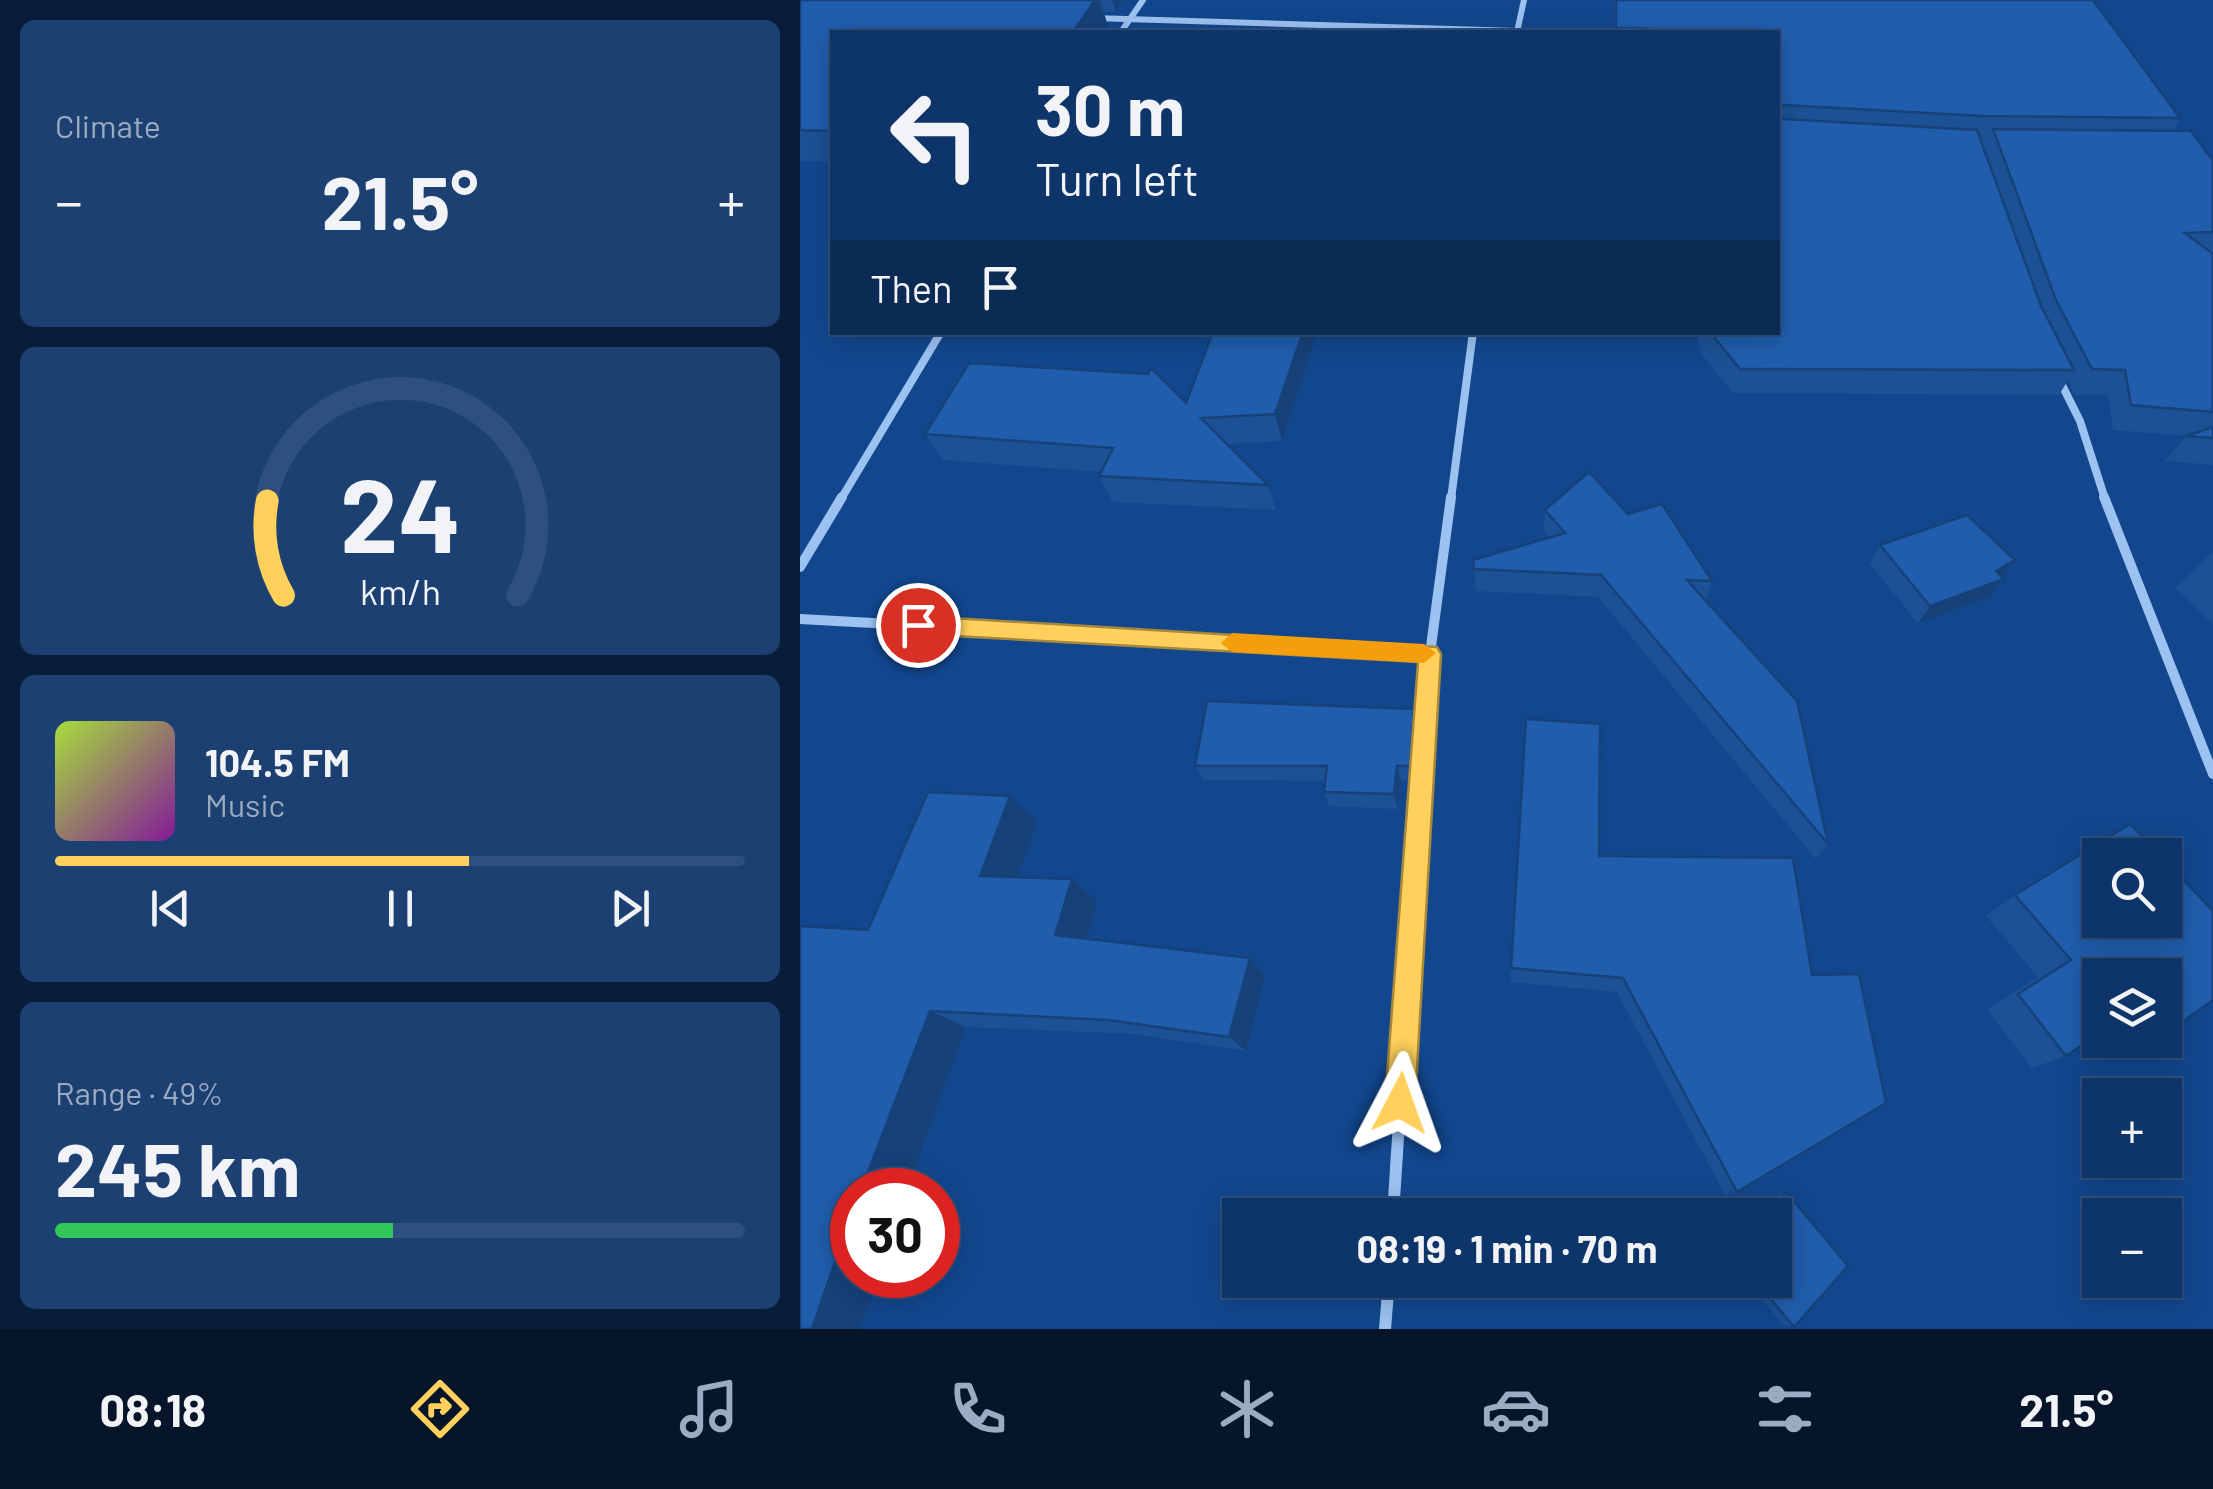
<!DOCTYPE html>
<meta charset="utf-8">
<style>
body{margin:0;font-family:Barlow,sans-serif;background:#1c4072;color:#f1f3f6;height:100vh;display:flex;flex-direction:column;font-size:38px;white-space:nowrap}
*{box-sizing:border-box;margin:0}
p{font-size:32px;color:#9babc1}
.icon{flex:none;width:55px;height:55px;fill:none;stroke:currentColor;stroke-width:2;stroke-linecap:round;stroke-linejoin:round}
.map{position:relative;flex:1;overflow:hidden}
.details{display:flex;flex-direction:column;gap:20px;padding:20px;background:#081d3a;width:800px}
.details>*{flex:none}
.guide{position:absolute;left:30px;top:30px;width:950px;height:305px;border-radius:0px;box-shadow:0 5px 25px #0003,0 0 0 2px #2e507e;background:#0e356a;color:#f1f3f6;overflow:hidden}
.controls{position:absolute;left:1282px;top:838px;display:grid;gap:20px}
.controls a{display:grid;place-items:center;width:100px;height:100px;border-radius:0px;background:#0e356a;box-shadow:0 5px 25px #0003,0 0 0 2px #2e507e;font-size:50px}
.speed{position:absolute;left:30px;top:1168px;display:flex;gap:20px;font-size:50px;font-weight:700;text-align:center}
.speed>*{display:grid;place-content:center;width:130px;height:130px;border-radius:50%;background:#0e356a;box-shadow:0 5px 25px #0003,0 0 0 2px #2e507e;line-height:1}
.speed .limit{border:15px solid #d22;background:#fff;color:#111}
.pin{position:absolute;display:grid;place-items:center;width:85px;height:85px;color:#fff;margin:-42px;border:5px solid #fff;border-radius:50%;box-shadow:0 2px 10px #0007}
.me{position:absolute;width:110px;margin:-55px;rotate:4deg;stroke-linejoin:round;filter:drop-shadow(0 0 8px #0008)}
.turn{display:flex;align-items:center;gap:35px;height:210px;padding:0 40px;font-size:45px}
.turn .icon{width:130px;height:130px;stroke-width:2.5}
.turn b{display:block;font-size:70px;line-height:85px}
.then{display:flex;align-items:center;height:95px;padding:0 40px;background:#0003;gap:20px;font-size:38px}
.big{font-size:75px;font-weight:700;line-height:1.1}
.details .tile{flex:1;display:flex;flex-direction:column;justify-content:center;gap:15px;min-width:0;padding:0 35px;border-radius:15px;background:#1c4072}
.details .dial{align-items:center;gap:0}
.dial svg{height:260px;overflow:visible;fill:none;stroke:#2e507e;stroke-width:7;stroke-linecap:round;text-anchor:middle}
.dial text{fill:#f1f3f6;stroke:none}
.song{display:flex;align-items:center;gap:30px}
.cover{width:120px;height:120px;border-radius:15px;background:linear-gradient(135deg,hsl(80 70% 55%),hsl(290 70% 35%))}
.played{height:10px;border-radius:5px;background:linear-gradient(90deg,#ffd15c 60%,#2e507e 60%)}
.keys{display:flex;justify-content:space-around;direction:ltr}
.heat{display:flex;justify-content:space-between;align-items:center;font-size:55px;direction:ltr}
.charge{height:15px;border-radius:8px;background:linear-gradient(90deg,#34c759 49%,#2e507e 0)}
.trip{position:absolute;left:422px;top:1198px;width:570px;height:100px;border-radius:0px;background:#0e356a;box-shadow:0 5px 25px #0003,0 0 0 2px #2e507e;font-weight:700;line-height:100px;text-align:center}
.dock{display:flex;height:160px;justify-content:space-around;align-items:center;background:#06152a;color:#9babc1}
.dock .icon{width:70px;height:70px}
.dock .active{color:#ffd15c}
.dock b{font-size:45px;color:#f1f3f6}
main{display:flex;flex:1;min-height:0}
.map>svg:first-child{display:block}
</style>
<main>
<section class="details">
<div class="tile"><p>Climate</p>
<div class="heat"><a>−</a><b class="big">21.5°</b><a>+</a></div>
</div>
<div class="tile dial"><svg viewBox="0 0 100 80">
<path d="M14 69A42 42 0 1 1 86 69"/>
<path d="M14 69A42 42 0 0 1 9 40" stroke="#ffd15c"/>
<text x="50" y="56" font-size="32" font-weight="700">24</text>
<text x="50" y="72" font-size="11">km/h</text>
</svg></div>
<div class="tile">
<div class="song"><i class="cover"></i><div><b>104.5 FM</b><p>Music</p></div></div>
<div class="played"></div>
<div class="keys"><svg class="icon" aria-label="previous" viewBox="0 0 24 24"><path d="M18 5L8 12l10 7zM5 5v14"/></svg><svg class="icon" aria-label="pause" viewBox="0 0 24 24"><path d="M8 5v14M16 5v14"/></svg><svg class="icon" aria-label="next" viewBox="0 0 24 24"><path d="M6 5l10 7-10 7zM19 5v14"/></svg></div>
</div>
<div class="tile"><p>Range · 49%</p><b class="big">245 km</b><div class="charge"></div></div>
</section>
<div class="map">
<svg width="1413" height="1329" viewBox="0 0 1413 1329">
<rect width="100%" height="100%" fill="#12478e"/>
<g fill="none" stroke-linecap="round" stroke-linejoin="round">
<!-- minor-far3 -->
<g stroke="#9cc2f1" stroke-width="6">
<path d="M293 18 717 31"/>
<path d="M321 32 343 0"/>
<path d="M717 32 724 0"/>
</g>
<!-- minor-far2 -->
<g stroke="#9cc2f1" stroke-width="8">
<path d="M1257 375 1280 421 1305 499"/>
<path d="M41 499 141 332"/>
<path d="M651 499 673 332"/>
</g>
<!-- minor-far1 -->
<g stroke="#9cc2f1" stroke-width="10">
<path d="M1304 497 1413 774"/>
<path d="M0 567 42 497"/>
<path d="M0 619 630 654"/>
<path d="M616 862 630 654 651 497"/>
</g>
<!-- minor -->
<g stroke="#9cc2f1" stroke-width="12">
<path d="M593 1215 616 859"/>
<path d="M585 1329 589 1280"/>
</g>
</g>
<!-- wall -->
<g fill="#1c5195">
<path d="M0 0H324L316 12H303L308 26 304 32H32V162L0 161Z"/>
<path d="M814 0H1293L1380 118 1373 131 1413 161V465L1365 461 1386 436 1313 430 1308 395H1275L1268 380 1259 395 933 393 900 352 897 332H978V32H814Z"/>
<path d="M517 332 482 441 427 444 468 485 476 510 313 502 299 476 302 472 143 460 125 434 386 403Z"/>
<path d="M745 510 828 514 912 581 906 600 1028 844 1016 859 798 597 676 591 673 560 749 538 744 532Z"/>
<path d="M1080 545 1215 560 1190 597 1118 623 1070 564Z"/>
<path d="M1413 552V624L1375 588 1409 554Z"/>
<path d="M616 725 613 781H601L598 809 529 806 524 792 525 781 404 780 395 766Z"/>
<path d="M128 792 210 796 237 822 217 877 272 879 297 901 286 939 450 958 465 976 446 1051 333 1034 166 1027 107 1190H52V1275H78L61 1329H0V926L68 930Z"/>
<path d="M799 856 937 1192 925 1195 817 992 710 982 711 968Z"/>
<path d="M1215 895 1300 975V1040H1357L1347 1048 1307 1061 1290 1040 1266 1056 1232 1068 1187 1010 1238 977 1186 916Z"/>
<path d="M986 1192 994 1327 983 1325 946 1280H975V1215H957L975 1195Z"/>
</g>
<!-- shaded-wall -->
<g fill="#164279">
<path d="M295 0H300L308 26 304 32H273Z"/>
<path d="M312 0H324L316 12Z"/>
<path d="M503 332H517L482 441 475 414Z"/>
<path d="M1215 560 1190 597 1118 623 1130 606Z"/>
<path d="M614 709 616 725 613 781 610 766Z"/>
<path d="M597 766 601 781 598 809 594 794Z"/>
<path d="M210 796 237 822 210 898 180 876Z"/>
<path d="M272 879 297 901 282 955 255 935Z"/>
<path d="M450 958 465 976 446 1051 429 1037Z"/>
<path d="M130 1011 166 1027 107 1190H61Z"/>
<path d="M52 1212V1275H78L61 1329H12Z"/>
</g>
<!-- building -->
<g fill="#205ead" stroke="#164279" stroke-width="2.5">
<path d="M0 0H295L273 32H32V131L0 130Z"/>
<path d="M816 0H1293L1380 118 1183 116 984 105 978 112V32H860V29L816 28Z"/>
<path d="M978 113 984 119 1177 130 1241 306 1274 370 940 369 910 332H978Z"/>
<path d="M1193 129 1391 131 1413 161V232L1385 233 1413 254V412L1331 405 1325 370 1292 369 1256 300Z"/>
<path d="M413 332H503L475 414 401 418 468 485 299 476 313 448 125 434 169 363 348 374 351 368 386 403Z"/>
<path d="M1413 427V438L1386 436Z"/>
<path d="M789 472 828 514 862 504 912 581 887 580 997 701 1028 844 801 575 674 569 673 560 765 533 745 510Z"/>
<path d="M1167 515 1215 560 1196 571 1204 579 1130 606 1080 545Z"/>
<path d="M407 701 614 709 610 766H597L594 794 524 792 527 766H395Z"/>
<path d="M726 719 800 724 799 856 993 858 1012 975 1059 974 1086 1103 937 1192 823 978 711 968Z"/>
<path d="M128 792 210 796 180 876 272 879 255 935 450 958 429 1037 308 1020 130 1011 61 1190H52V1212L12 1329H0V926L68 930Z"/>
<path d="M1330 824 1360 855H1300V920H1365V861L1413 911V1000L1365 1034V975H1300V1033L1266 1056 1218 994 1271 960 1215 895Z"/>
<path d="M1340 1040H1357L1347 1048Z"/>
<path d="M986 1192 1048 1266 994 1327 955 1280H975V1215H966Z"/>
</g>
<!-- route -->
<path fill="#ffd15c" stroke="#a6883c" stroke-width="2.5" d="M118 616 637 647 641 654 615 1103 611 1113 600 1118 590 1113 585 1103 618 662 118 634 107 625Z"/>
<!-- slow -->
<path fill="#f59e0b" d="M432 633 624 644 636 653 624 663 432 652 421 643Z"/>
</svg>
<div class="controls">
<a><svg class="icon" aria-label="search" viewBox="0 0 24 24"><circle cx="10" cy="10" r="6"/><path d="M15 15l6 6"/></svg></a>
<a><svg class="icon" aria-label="layers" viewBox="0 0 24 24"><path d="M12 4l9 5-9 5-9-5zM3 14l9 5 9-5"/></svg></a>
<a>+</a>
<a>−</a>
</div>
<div class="speed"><div class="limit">30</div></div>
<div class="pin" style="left:118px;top:625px;background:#d93025"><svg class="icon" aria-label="arrive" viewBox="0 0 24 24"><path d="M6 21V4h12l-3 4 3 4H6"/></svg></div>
<svg class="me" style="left:600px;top:1103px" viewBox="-20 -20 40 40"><path d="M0-17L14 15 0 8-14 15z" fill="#ffd15c" stroke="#fff" stroke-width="4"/></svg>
<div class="trip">08:19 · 1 min · 70 m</div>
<div class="guide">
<div class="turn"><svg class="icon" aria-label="left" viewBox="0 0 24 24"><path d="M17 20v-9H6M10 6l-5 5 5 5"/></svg><div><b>30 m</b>Turn left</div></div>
<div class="then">Then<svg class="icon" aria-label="arrive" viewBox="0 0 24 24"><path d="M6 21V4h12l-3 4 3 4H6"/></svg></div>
</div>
</div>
</main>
<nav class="dock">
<b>08:18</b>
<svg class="icon active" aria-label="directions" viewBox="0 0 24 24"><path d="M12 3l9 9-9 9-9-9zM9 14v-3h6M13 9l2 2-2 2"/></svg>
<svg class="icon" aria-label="music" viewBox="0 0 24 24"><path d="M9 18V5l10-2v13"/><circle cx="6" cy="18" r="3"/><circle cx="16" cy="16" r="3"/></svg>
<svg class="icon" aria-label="phone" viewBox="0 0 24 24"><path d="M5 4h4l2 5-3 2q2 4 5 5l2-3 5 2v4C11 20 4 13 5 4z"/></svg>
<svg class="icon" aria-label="climate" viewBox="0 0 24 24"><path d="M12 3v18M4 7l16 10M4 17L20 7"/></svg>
<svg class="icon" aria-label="car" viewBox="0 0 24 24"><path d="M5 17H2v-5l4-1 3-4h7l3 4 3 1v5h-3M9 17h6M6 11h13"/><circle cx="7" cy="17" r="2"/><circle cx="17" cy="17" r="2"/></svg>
<svg class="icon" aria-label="filters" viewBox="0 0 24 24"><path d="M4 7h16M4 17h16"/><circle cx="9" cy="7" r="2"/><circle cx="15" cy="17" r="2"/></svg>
<b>21.5°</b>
</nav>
